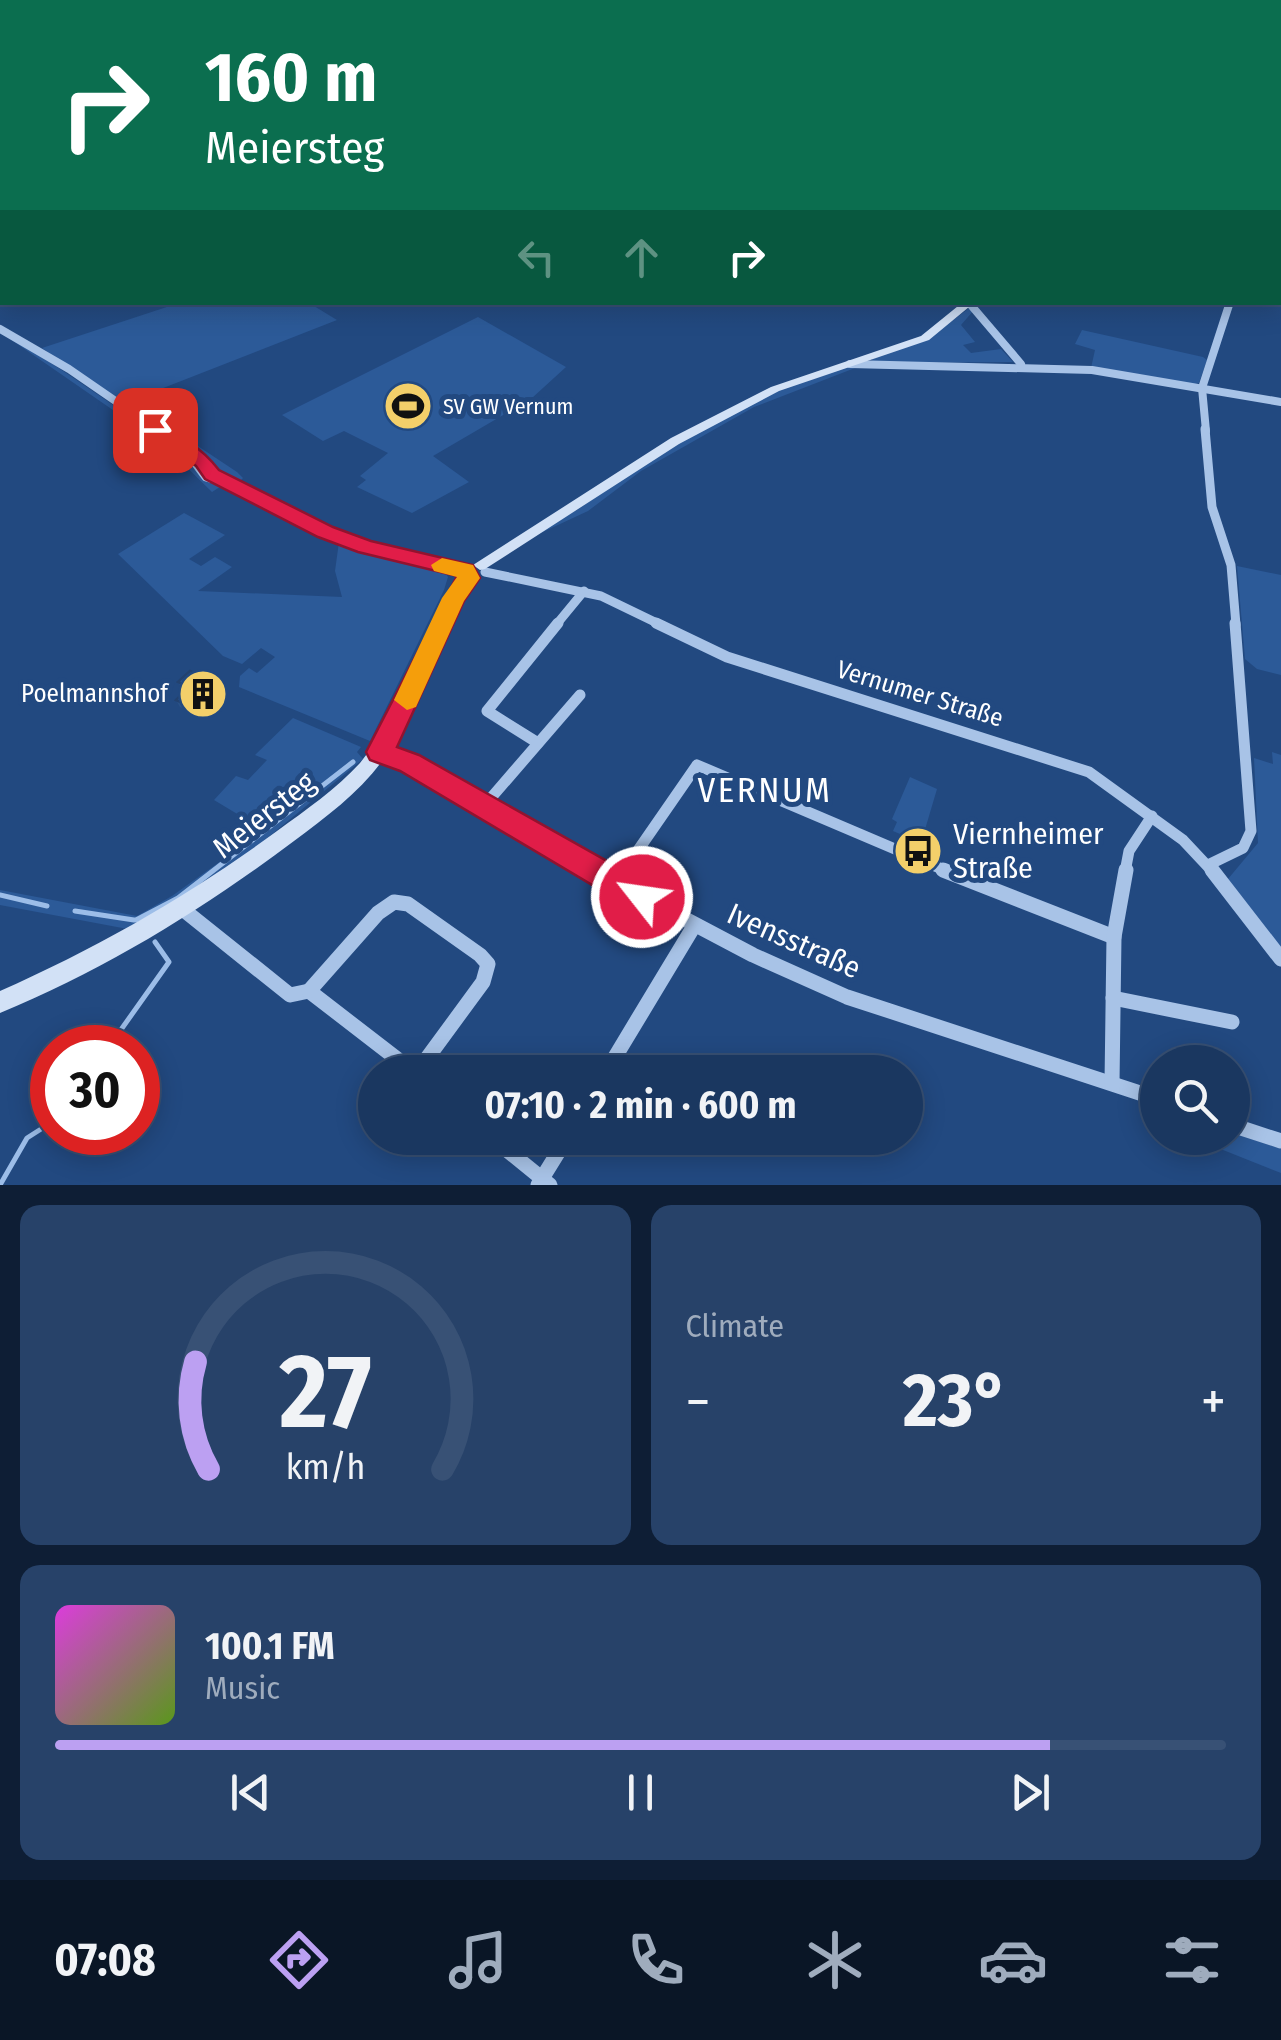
<!DOCTYPE html>
<meta charset="utf-8">
<style>
body{margin:0;font-family:"Fira Sans Condensed",sans-serif;background:#274269;color:#f1f3f6;height:100vh;display:flex;flex-direction:column;font-size:38px;white-space:nowrap}
*{box-sizing:border-box;margin:0}
p{font-size:32px;color:#9facbd}
.icon{flex:none;width:55px;height:55px;fill:none;stroke:currentColor;stroke-width:2;stroke-linecap:round;stroke-linejoin:round}
.map{position:relative;height:1185px;overflow:hidden}
.drawer{display:flex;flex-direction:column;gap:20px;padding:20px;background:#0e1e35;flex:1}
.drawer>*{flex:none}
.banner{position:absolute;left:0px;top:0px;width:1282px;height:305px;box-shadow:0 5px 25px #0003,0 0 0 2px #385175;background:#0b6e4f;color:#fff;overflow:hidden}
.controls{position:absolute;left:1140px;top:1045px;display:grid;gap:20px}
.controls a{display:grid;place-items:center;width:110px;height:110px;border-radius:50%;background:#1a3760;box-shadow:0 5px 25px #0003,0 0 0 2px #385175;font-size:50px}
.speed{position:absolute;left:30px;top:1025px;display:flex;gap:20px;font-size:50px;font-weight:700;text-align:center}
.speed>*{display:grid;place-content:center;width:130px;height:130px;border-radius:50%;background:#1a3760;box-shadow:0 5px 25px #0003,0 0 0 2px #385175;line-height:1}
.speed .limit{border:15px solid #d22;background:#fff;color:#111}
.pin{position:absolute;display:grid;place-items:center;width:85px;height:85px;color:#fff;margin:-42px;border-radius:20px;box-shadow:0 5px 15px #0006}
.me{position:absolute;width:110px;margin:-55px;rotate:300deg;stroke-linejoin:round;filter:drop-shadow(0 0 8px #0008)}
.turn{display:flex;align-items:center;gap:35px;height:210px;padding:0 40px;font-size:45px}
.turn .icon{width:130px;height:130px;stroke-width:2.5}
.turn b{display:block;font-size:70px;line-height:85px}
.lanes{display:flex;align-items:center;height:95px;padding:0 40px;background:#0003;justify-content:center;gap:50px;direction:ltr}
.lanes .off{opacity:.35}
.big{font-size:75px;font-weight:700;line-height:1.1}
.drawer .card{flex:1;display:flex;flex-direction:column;justify-content:center;gap:15px;min-width:0;padding:0 35px;border-radius:20px;background:#274269}
.drawer .dial{align-items:center;gap:0}
.dial svg{height:260px;overflow:visible;fill:none;stroke:#385175;stroke-width:7;stroke-linecap:round;text-anchor:middle}
.dial text{fill:#f1f3f6;stroke:none}
.song{display:flex;align-items:center;gap:30px}
.cover{width:120px;height:120px;border-radius:15px;background:linear-gradient(135deg,hsl(300 70% 55%),hsl(90 70% 35%))}
.played{height:10px;border-radius:5px;background:linear-gradient(90deg,#bca0f2 85%,#385175 85%)}
.keys{display:flex;justify-content:space-around;direction:ltr}
.heat{display:flex;justify-content:space-between;align-items:center;font-size:55px;direction:ltr}
.drawer .tiles{flex:1;display:grid;gap:20px;grid-template-columns:1fr 1fr}
.card:last-child{grid-column:span 2}
.trip{position:absolute;left:358px;top:1055px;width:565px;height:100px;border-radius:50px;background:#1a3760;box-shadow:0 5px 25px #0003,0 0 0 2px #385175;font-weight:700;line-height:100px;text-align:center}
.tab-bar{display:flex;height:160px;justify-content:space-around;align-items:center;background:#0a1626;color:#9facbd}
.tab-bar .icon{width:70px;height:70px}
.tab-bar .active{color:#bca0f2}
.tab-bar b{font-size:45px;color:#f1f3f6}
.map>svg:first-child{display:block}
</style>
<div class="map">
<svg width="1281" height="1185" viewBox="0 0 1281 1185">
<rect width="100%" height="100%" fill="#224980"/>
<!-- green -->
<g fill="#2c5a98">
<path d="M179 303H309L337 320 130 401 237 472 243 478 239 482 213 472 42 348Z"/>
<path d="M968 309 974 310 961 325 975 342 963 345 971 353 1001 349 1013 362 873 363 872 359 928 339Z"/>
<path d="M478 317 566 367 532 398 433 456 469 482 412 513 357 487 366 480 360 476 388 453 344 431 323 441 282 415Z"/>
<path d="M1082 330 1203 357 1207 360 1199 383 1191 385 1091 368 1095 350 1075 344Z"/>
<path d="M0 332C59 366 113 405 169 444 190 459 199 475 223 485L212 492 165 446Z"/>
<path d="M847 366 855 368 754 407 641 471 588 511 532 537 530 534 577 510 655 456 779 390Z"/>
<path d="M184 513 225 535 189 559 201 566 215 557 232 567 198 591 342 597 335 571 339 542 443 570 448 577 444 590 370 741 239 687 240 676 249 668 257 673 275 657 261 648 242 664 223 656 118 554Z"/>
<path d="M1237 566 1281 575V675L1257 669 1245 659Z"/>
<path d="M293 718 361 747 357 752 363 759 249 853 133 930 0 905V890L137 916 172 896 264 830 214 800 236 776 248 780 267 760 255 755Z"/>
<path d="M1272 752 1281 755V950L1228 879 1258 843 1254 758 1273 764Z"/>
<path d="M910 777 937 789 921 843 893 831 897 822 892 819Z"/>
<path d="M1233 1133 1281 1149V1173L1193 1138H1232Z"/>
</g>
<g fill="none" stroke-linecap="round" stroke-linejoin="round">
<!-- stream -->
<g stroke="#9cbde8" stroke-width="5">
<path d="M0 895 47 906"/>
<path d="M75 911 134 920"/>
<path d="M136 920 178 898 353 762"/>
<path d="M108 1048 169 962 155 942"/>
<path d="M0 1185 27 1138 52 1122"/>
</g>
<!-- street-far3 -->
<g stroke="#a8c3e7" stroke-width="8">
<path d="M970 304 1021 364"/>
<path d="M0 329 69 369 159 431"/>
<path d="M850 364 1092 370 1281 402"/>
<path d="M1206 431 1202 388 1230 302"/>
</g>
<!-- street-far2 -->
<g stroke="#a8c3e7" stroke-width="9">
<path d="M156 429 200 459 214 476"/>
<path d="M1205 429 1212 507 1231 565 1236 625"/>
<path d="M188 453 206 477 239 486 351 543 465 571"/>
<path d="M485 572 601 596 661 625"/>
<path d="M556 625 584 591"/>
</g>
<!-- street-far1 -->
<g stroke="#a8c3e7" stroke-width="11">
<path d="M656 623 727 657 1089 772 1183 840 1213 872"/>
<path d="M538 743 487 711 558 623"/>
<path d="M379 752 410 763 597 872"/>
<path d="M484 806 580 695"/>
<path d="M1208 865 1243 848 1251 831 1235 623"/>
<path d="M623 872 697 765 949 872"/>
<path d="M1125 872 1129 851 1152 816"/>
</g>
<!-- street -->
<g stroke="#a8c3e7" stroke-width="15">
<path d="M592 870 753 955 847 997 1158 1099"/>
<path d="M943 870 1114 937"/>
<path d="M1212 870 1281 959"/>
<path d="M616 882 625 870"/>
<path d="M185 911 290 995 309 991 414 1072"/>
<path d="M309 991 378 913 394 902 408 904 480 955 488 964 483 982 417 1072"/>
<path d="M1113 998 1232 1022"/>
<path d="M606 1072 694 926"/>
<path d="M1112 1083 1114 937 1126 870"/>
<path d="M1232 1125 1281 1141"/>
<path d="M492 1138 550 1185"/>
<path d="M538 1185 567 1138"/>
</g>
<!-- secondary -->
<g fill="#d2e1f6" fill-rule="evenodd">
<path d="M0 222H2V227L0 228Z"/>
<path d="M963 302H975L929 340 779 391 679 444 485 569 480 570 473 565 671 438 771 387 921 336Z"/>
<path d="M469 573 476 578C466 593 456 606 448 623 426 668 413 718 383 760 359 793 326 817 294 841 202 910 106 969 0 1013V991C99 947 190 895 277 831 306 810 336 789 360 763 373 747 384 730 393 712 410 678 437 589 469 573Z"/>
</g>
</g>
<!-- wall -->
<path fill="#2b5288" d="M211 679 215 686 210 690 213 695 189 711 180 707 176 700 185 691 182 689 178 682Z"/>
<!-- shaded-wall -->
<path fill="#23426f" d="M211 679 215 686 210 690 213 695 189 711 185 704Z"/>
<!-- building -->
<path fill="#325f9e" stroke="#23426f" stroke-width="2.5" d="M190 671 211 679 204 686 209 688 185 704 176 700 189 687 178 682Z"/>
<!-- sky -->
<linearGradient id="sky" x2="0" y2="1"><stop stop-color="#132846"/><stop offset="0.49" stop-color="#3e5f91"/><stop offset="1" stop-color="#3e5f91" stop-opacity="0"/></linearGradient>
<rect width="1281" height="324" fill="url(#sky)"/>
<!-- route -->
<path fill="#e11d48" stroke="#92132f" stroke-width="2.5" d="M149 426C171 423 206 453 219 470L333 527 371 541 473 565 480 578 464 601 397 747 419 755 653 887 658 897 653 908 642 912 631 908 400 771 370 760 366 752 457 576 358 552 318 537 205 479 196 466 149 434Z"/>
<!-- slow -->
<path fill="#f59e0b" d="M442 558 473 565 480 578 464 601 416 707 407 710 394 700 442 598 457 577 434 571 431 565Z"/>
<!-- icons -->
<defs>
<g id="stadium-disc" transform="scale(2.5)"><circle r="9.5" fill="#f3cf6a" stroke="#224980"/><path d="M0-5a6.5 5 0 1 0 0 10a6.5 5 0 1 0 0-10ZM-3.5-1.8h7v3.6h-7Z" fill="#111"/></g>
<g id="building-disc" transform="scale(2.5)"><circle r="9.5" fill="#f3cf6a" stroke="#224980"/><path d="M-4-6H4V6H1V3H-1V6H-4ZM-2.5-4.3h1.7v1.8h-1.7ZM.8-4.3h1.7v1.8H.8ZM-2.5-1h1.7V.8h-1.7ZM.8-1h1.7V.8H.8Z" fill="#111"/></g>
<g id="bus-disc" transform="scale(2.5)"><circle r="9.5" fill="#f3cf6a" stroke="#224980"/><path d="M-5-6H5V4H4V6H2V4H-2V6H-4V4H-5ZM-3.5-4V0h7V-4ZM-3.5 1.2v1.5H-2V1.2ZM2 1.2v1.5H3.5V1.2Z" fill="#111"/></g>
</defs>
<g fill-rule="evenodd">
<use href="#stadium-disc" x="408" y="406"/>
<use href="#building-disc" x="203" y="694"/>
<use href="#bus-disc" x="918" y="851"/>
</g>
<g text-anchor="middle" dominant-baseline="central" stroke-width="10" stroke-linejoin="round" paint-order="stroke">
<!-- far-poi labels -->
<g font-size="22" fill="#fff" stroke="#224980" text-anchor="start">
<text x="443" y="406">SV GW Vernum</text>
</g>
<!-- poi labels -->
<g font-size="25" fill="#fff" stroke="#224980" text-anchor="end">
<text x="168" y="694">Poelmannshof</text>
</g>
<!-- street labels -->
<g font-size="25" fill="#fff" stroke="#224980">
<text transform="translate(920 694) rotate(17)">Vernumer Straße</text>
</g>
<!-- near-street labels -->
<g font-size="30" fill="#fff" stroke="#224980">
<text transform="translate(264 815) rotate(-38)">Meiersteg</text>
<text transform="translate(794 941) rotate(24)">Ivensstraße</text>
</g>
<!-- near-poi labels -->
<g font-size="30" fill="#fff" stroke="#224980" text-anchor="start">
<text x="953" y="834">Viernheimer<tspan x="953" dy="34">Straße</tspan></text>
</g>
<!-- near-quarter labels -->
<g font-size="35" letter-spacing="2.5" fill="#fff" stroke="#224980">
<text x="765" y="790">VERNUM</text>
</g>
</g>
</svg>
<div class="controls">
<a><svg class="icon" aria-label="search" viewBox="0 0 24 24"><circle cx="10" cy="10" r="6"/><path d="M15 15l6 6"/></svg></a>
</div>
<div class="speed"><div class="limit">30</div></div>
<div class="pin" style="left:155px;top:430px;background:#d93025"><svg class="icon" aria-label="arrive" viewBox="0 0 24 24"><path d="M6 21V4h12l-3 4 3 4H6"/></svg></div>
<svg class="me" style="left:642px;top:897px" viewBox="-20 -20 40 40"><circle r="17" fill="#e11d48" stroke="#fff" stroke-width="3"/><path d="M0-11L8 9 0 5-8 9z" fill="#fff"/></svg>
<div class="trip">07:10 · 2 min · 600 m</div>
<div class="banner">
<div class="turn"><svg class="icon" aria-label="right" viewBox="0 0 24 24"><path d="M7 20v-9h11M14 6l5 5-5 5"/></svg><div><b>160 m</b>Meiersteg</div></div>
<div class="lanes"><svg class="icon off" aria-label="left" viewBox="0 0 24 24"><path d="M17 20v-9H6M10 6l-5 5 5 5"/></svg><svg class="icon off" aria-label="ahead" viewBox="0 0 24 24"><path d="M12 20V5M6 11l6-6 6 6"/></svg><svg class="icon" aria-label="right" viewBox="0 0 24 24"><path d="M7 20v-9h11M14 6l5 5-5 5"/></svg></div>
</div>
</div>
<section class="drawer">
<div class="tiles">
<div class="card dial"><svg viewBox="0 0 100 80">
<path d="M14 69A42 42 0 1 1 86 69"/>
<path d="M14 69A42 42 0 0 1 10 36" stroke="#bca0f2"/>
<text x="50" y="56" font-size="32" font-weight="700">27</text>
<text x="50" y="72" font-size="11">km/h</text>
</svg></div>
<div class="card"><p>Climate</p>
<div class="heat"><a>−</a><b class="big">23°</b><a>+</a></div>
</div>
<div class="card">
<div class="song"><i class="cover"></i><div><b>100.1 FM</b><p>Music</p></div></div>
<div class="played"></div>
<div class="keys"><svg class="icon" aria-label="previous" viewBox="0 0 24 24"><path d="M18 5L8 12l10 7zM5 5v14"/></svg><svg class="icon" aria-label="pause" viewBox="0 0 24 24"><path d="M8 5v14M16 5v14"/></svg><svg class="icon" aria-label="next" viewBox="0 0 24 24"><path d="M6 5l10 7-10 7zM19 5v14"/></svg></div>
</div>
</div>
</section>
<nav class="tab-bar">
<b>07:08</b>
<svg class="icon active" aria-label="directions" viewBox="0 0 24 24"><path d="M12 3l9 9-9 9-9-9zM9 14v-3h6M13 9l2 2-2 2"/></svg>
<svg class="icon" aria-label="music" viewBox="0 0 24 24"><path d="M9 18V5l10-2v13"/><circle cx="6" cy="18" r="3"/><circle cx="16" cy="16" r="3"/></svg>
<svg class="icon" aria-label="phone" viewBox="0 0 24 24"><path d="M5 4h4l2 5-3 2q2 4 5 5l2-3 5 2v4C11 20 4 13 5 4z"/></svg>
<svg class="icon" aria-label="climate" viewBox="0 0 24 24"><path d="M12 3v18M4 7l16 10M4 17L20 7"/></svg>
<svg class="icon" aria-label="car" viewBox="0 0 24 24"><path d="M5 17H2v-5l4-1 3-4h7l3 4 3 1v5h-3M9 17h6M6 11h13"/><circle cx="7" cy="17" r="2"/><circle cx="17" cy="17" r="2"/></svg>
<svg class="icon" aria-label="filters" viewBox="0 0 24 24"><path d="M4 7h16M4 17h16"/><circle cx="9" cy="7" r="2"/><circle cx="15" cy="17" r="2"/></svg>
</nav>
